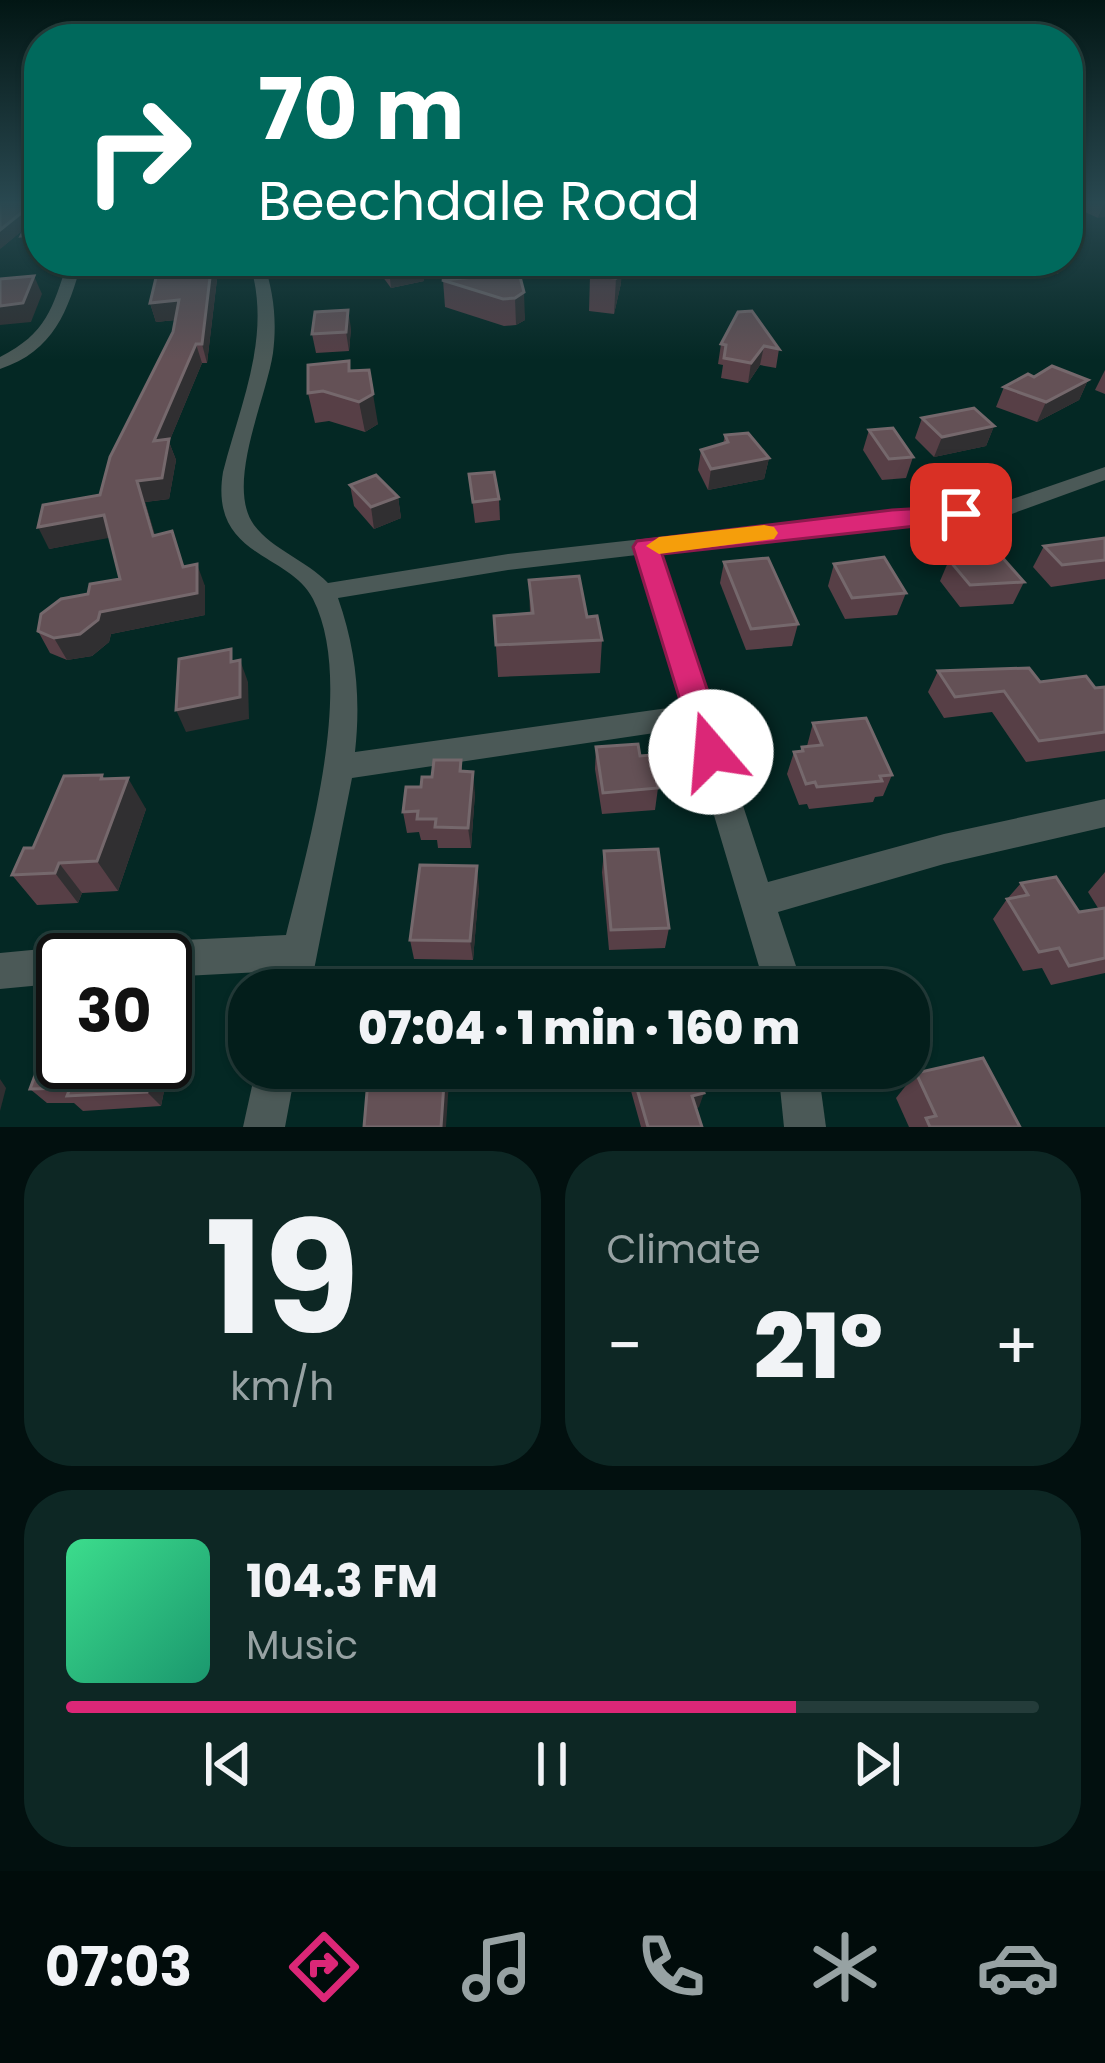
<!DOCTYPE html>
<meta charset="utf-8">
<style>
body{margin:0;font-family:Poppins,sans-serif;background:#0d2724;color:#f1f3f6;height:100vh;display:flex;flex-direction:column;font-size:45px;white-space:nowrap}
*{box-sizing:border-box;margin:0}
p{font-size:39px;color:#97a2a3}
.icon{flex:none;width:66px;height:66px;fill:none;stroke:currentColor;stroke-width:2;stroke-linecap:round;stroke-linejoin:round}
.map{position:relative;height:1127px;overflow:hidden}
.sheet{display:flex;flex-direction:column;gap:24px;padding:24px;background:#02100f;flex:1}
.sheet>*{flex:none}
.top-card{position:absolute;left:24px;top:24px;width:1059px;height:252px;border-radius:48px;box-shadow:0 3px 9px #0004,0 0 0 3px #243c3a;background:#00695c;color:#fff;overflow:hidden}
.speed{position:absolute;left:36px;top:933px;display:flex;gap:24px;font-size:60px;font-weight:700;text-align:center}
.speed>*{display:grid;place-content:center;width:156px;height:156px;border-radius:50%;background:#031e1b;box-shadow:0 3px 9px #0004,0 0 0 3px #243c3a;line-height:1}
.speed .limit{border:6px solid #111;border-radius:18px;background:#fff;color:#111}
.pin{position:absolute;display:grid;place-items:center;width:102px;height:102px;color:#fff;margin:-51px;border-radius:24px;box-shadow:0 6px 18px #0006}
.me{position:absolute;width:132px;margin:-66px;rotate:342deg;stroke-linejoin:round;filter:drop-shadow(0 0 9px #0008)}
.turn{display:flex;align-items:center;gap:42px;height:252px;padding:0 36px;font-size:54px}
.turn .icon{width:156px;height:156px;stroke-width:2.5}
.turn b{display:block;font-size:84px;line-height:102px}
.big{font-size:90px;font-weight:800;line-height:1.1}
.sheet .tile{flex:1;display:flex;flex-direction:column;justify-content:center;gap:18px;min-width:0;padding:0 42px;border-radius:48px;background:#0d2724}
.sheet .dial{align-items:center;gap:0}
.dial b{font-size:156px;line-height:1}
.song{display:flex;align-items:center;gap:36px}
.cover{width:144px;height:144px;border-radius:18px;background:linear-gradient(135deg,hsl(150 70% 55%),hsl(160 70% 35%))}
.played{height:12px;border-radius:6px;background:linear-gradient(90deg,#db2777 75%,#243c3a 75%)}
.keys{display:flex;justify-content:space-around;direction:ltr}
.heat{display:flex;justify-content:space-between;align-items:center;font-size:66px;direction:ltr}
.sheet .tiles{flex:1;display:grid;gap:24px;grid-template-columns:1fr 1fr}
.tile:last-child{grid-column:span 2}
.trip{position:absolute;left:228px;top:969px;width:702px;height:120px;border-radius:48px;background:#031e1b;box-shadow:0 3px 9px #0004,0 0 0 3px #243c3a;font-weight:800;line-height:120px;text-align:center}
.dock{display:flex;height:192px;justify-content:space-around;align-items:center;background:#010c0b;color:#97a2a3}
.dock .icon{width:84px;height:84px}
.dock .on{color:#db2777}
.dock b{font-size:54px;color:#f1f3f6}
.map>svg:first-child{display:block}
</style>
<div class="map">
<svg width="1105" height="1127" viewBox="0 0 1105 1127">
<rect width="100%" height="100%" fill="#042824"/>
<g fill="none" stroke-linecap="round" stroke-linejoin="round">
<!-- street -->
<g fill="#4b5957" fill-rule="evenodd">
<path d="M68 261H82C68 311 54 351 0 369V357C47 333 52 309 68 261Z"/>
<path d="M249 261H263C274 292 277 321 273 353 266 400 225 485 254 525 273 550 306 560 328 583L508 554 893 511 992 506 1105 467V480L995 520 893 525 660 552 768 882 944 834 1105 799V827L944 864 778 912 804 990H766L688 728 352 778 310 990H272L277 971 165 977V960H123L128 947 141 942 286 935C308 846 356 684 313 599 289 552 209 558 223 472 241 401 273 334 249 261ZM637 555 682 706 355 752C361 698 356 649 338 598L508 570Z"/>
<path d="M63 947 76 952 79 960H63V983L0 989V953Z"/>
<path d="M256 1068H296L285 1127H243Z"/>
<path d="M778 1068H818L826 1127H784Z"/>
</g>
</g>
<!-- wall -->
<g fill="#573f46">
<path d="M39 202V255H34L32 250 27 251 25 228 0 249Z"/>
<path d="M1068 202H1105L1098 218 1068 204Z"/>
<path d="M212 261 217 279 207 363H202L169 442 176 460 169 499 145 502 155 536 205 586V615L111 634 109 642 92 656 67 660 50 653 38 631 88 594 120 579 110 537 49 549 100 495 173 332 175 320 156 322 150 303Z"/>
<path d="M371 261H420L424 281 391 288Z"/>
<path d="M598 261 621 283 614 314 589 311 590 276Z"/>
<path d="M1025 261H1063L1058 274 1030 272Z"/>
<path d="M519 273 525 320 516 325 504 326 445 307 443 280Z"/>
<path d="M738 312 779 349 776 368 760 365 748 383 721 378 723 365 718 364 721 344Z"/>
<path d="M351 328 349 351 316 353 312 334Z"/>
<path d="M1105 370V394L1095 390Z"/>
<path d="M351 371 378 424 365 432 329 421 315 423 308 393Z"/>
<path d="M1034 377 1088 380 1079 400 1037 422 996 407 1004 387Z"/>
<path d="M922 418 994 426 986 446 934 457 915 438Z"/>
<path d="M869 430 913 457 906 478 882 480 863 450Z"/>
<path d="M725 435 769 458 764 479 708 490 698 470 701 450 723 444Z"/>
<path d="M469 474 499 499 500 520 475 523Z"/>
<path d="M350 485 398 497 401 518 374 529 354 506Z"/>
<path d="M1105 538V579L1051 587 1033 567 1044 546Z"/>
<path d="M949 560 1024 582 1013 604 960 607 940 581Z"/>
<path d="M724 562 798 624 792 646 746 650 720 583Z"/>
<path d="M834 564 906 593 897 615 845 619 828 586Z"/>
<path d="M529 580 587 617 602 640 600 673 498 677 494 616 530 613Z"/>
<path d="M938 671 1095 688 1105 687V751L1026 762 992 712 944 718 928 692Z"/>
<path d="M813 723 892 775 883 796 875 797 873 802 809 809 807 804 799 805 787 774 794 752H800L802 747 807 746Z"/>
<path d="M596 747 640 756 658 788 655 810 602 814 595 769Z"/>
<path d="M461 760 462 771 475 793 471 848H438L437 840H421L419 832 407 833 403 812 421 787 432 777Z"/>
<path d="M102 775 105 779 146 809 118 891 82 893 78 903 37 905 12 875 33 848Z"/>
<path d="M604 851 669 928 665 948 609 950 602 872Z"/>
<path d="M1105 872V973L1051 985 1042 968 1023 971 993 919 1007 899 1021 883 1079 912 1098 908 1088 892Z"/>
<path d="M479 887 473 960 414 959 410 940Z"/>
<path d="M174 1041 186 1056 178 1091H164L161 1106 83 1111 74 1103H47L30 1089 63 1062Z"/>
<path d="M369 1068H476L475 1081H449Z"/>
<path d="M610 1068H695L699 1107 696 1108 702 1127H641L626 1073 613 1077Z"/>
<path d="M916 1073 1020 1127H909L896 1098Z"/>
</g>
<!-- shaded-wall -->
<g fill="#302f31">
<path d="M35 202H39V217L0 249V230Z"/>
<path d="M1105 202V217L1098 218Z"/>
<path d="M30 235 28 240 32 250 27 251 21 236Z"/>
<path d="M212 261 217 279 207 363 202 344Z"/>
<path d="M620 261H623L621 283 614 314 616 278Z"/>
<path d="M422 264 424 281 391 288 389 270Z"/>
<path d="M34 276 42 294 31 322 0 325V306Z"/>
<path d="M524 292 525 320 516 325 515 298Z"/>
<path d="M179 300 184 319 156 322 150 303Z"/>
<path d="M348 310 351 328 349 351 346 332Z"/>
<path d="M196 344 202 363 169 442 176 460 169 499 145 502 162 558 153 536 137 481Z"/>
<path d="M764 346 760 365 748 383 751 363Z"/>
<path d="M1088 380 1079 400 1037 422 1046 402Z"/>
<path d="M373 394 378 424 365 432 359 402Z"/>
<path d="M994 426 986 446 934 457 942 437Z"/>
<path d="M769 458 764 479 708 490 711 469Z"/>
<path d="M398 497 401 518 374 529 371 507Z"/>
<path d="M104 515 114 537 49 549 38 527Z"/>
<path d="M197 564 205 586V615L111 634 109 642 92 656 67 660 54 638 100 612Z"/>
<path d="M240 660 248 682 249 719 186 732 176 710Z"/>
<path d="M473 772 475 793 471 848 468 828Z"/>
<path d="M102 775 119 802 128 778 146 809 118 891 97 861Z"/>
<path d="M59 863 82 893 78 903 55 873Z"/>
<path d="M477 866 479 887 473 960 470 941Z"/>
<path d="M174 1041 186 1056 178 1091 165 1076Z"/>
<path d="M445 1068 449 1081 446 1127H441Z"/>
<path d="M614 1068H626V1073L613 1077Z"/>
<path d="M151 1077 164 1091 161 1106 147 1092Z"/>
<path d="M0 1079 6 1088 0 1111Z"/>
<path d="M704 1093 699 1107 687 1110 692 1096Z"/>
</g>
<!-- building -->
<g fill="#645156" stroke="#75686c" stroke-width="3">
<path d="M0 202H35L0 230Z"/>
<path d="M39 202V240H28L30 235 21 236Z"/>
<path d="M160 261H212L202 344H196L154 441 169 439 162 478 137 481 153 536 172 531 183 567 197 564V593L100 612 98 620 80 634 54 638 38 631 41 614 61 599 88 594 90 584 120 579 104 515 38 527 43 505 100 495 110 457 173 332 179 300 150 303Z"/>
<path d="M382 261H420L422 264 389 270Z"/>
<path d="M598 261H620L616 278 590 276Z"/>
<path d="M519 273 524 292 515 298 503 299 442 280Z"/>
<path d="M34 276 23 303 0 306V279Z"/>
<path d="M348 310 346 332 312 334 315 312Z"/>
<path d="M752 311 779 349 764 346 751 363 724 358 726 345 721 344 738 312Z"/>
<path d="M349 361V371L369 370 373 394 359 402 323 391 308 393V365Z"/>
<path d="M1052 366 1088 380 1046 402 1004 387 1028 374 1034 377Z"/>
<path d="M974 408 994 426 942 437 922 418Z"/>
<path d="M893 428 913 457 889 459 869 430Z"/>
<path d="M748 433 769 458 711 469 701 450 728 442 725 435Z"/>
<path d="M494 472 499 499 473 502 469 474Z"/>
<path d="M376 475 398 497 371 507 350 485Z"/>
<path d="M1105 538V560L1062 565 1044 546Z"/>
<path d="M1001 556 1024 582 970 585 949 560 976 559Z"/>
<path d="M884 557 906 593 852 598 834 564Z"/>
<path d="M768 558 798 624 751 629 724 562Z"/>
<path d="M579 576 587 617 597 616 602 640 496 645 494 616 533 613 529 580Z"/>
<path d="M231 649V662L240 660V697L176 710 179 659Z"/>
<path d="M1029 668 1040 682 1086 676 1095 688 1105 687V732L1039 741 1004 691 955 697 938 671Z"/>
<path d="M866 718 892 775 880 776 882 781 817 787 815 782 806 784 794 752 803 751 802 747 822 745 813 723Z"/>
<path d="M638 744 640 756 651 755 658 788 603 793 596 747Z"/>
<path d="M434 760H461L460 771 473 772 468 828 435 827 436 819H417L418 811 403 812 406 787H421L422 777H432Z"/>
<path d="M102 775 101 779 128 778 97 861 59 863 55 873 12 875 24 848H33L64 776Z"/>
<path d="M658 849 669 928 611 930 604 851Z"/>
<path d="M420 865 477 866 470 941 410 940Z"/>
<path d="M1056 877 1079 912 1105 908V958L1069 966 1059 948 1039 952 1007 899 1028 895 1021 883Z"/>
<path d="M417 979H456L455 990H396V985H416Z"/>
<path d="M51 1032H63V1062H165V1041H174L165 1076 151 1077 147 1092 67 1096 70 1088 30 1089Z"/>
<path d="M983 1058 1020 1127H930L926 1118 936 1116 916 1073Z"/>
<path d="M369 1068H445L441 1127H364Z"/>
<path d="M631 1068H695L704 1093 692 1096 702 1127H648Z"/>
</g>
<!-- sky -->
<linearGradient id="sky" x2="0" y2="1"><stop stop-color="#021614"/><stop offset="0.56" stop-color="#294850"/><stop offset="1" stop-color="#294850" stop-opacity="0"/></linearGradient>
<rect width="1105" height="360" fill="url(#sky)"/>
<!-- route -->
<path fill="#db2777" stroke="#8e194d" stroke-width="3" d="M961 506 974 514 970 520 662 554 728 752 723 762 711 767 699 762 633 547 637 541 892 510Z"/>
<!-- slow -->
<path fill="#f59e0b" d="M764 525 774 527 778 533 774 539 659 554 646 546 659 537Z"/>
</svg>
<div class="speed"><div class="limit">30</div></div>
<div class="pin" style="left:961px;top:514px;background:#d93025"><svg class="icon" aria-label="arrive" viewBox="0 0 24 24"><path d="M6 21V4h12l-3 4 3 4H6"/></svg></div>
<svg class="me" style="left:711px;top:752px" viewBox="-20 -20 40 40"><circle r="19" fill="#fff"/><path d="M0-13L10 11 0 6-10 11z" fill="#db2777"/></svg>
<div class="trip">07:04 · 1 min · 160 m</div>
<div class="top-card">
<div class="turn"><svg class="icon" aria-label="right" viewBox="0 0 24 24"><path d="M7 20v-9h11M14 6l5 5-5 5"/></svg><div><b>70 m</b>Beechdale Road</div></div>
</div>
</div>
<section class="sheet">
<div class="tiles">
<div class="tile dial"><b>19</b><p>km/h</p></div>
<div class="tile"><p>Climate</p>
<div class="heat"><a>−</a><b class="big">21°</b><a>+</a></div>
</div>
<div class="tile">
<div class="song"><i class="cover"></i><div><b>104.3 FM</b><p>Music</p></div></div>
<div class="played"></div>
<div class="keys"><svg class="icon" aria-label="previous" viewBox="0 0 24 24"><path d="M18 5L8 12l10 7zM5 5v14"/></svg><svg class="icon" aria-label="pause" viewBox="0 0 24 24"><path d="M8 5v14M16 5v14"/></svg><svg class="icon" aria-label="next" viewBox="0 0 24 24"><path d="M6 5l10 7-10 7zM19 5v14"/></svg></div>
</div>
</div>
</section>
<nav class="dock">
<b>07:03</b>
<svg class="icon on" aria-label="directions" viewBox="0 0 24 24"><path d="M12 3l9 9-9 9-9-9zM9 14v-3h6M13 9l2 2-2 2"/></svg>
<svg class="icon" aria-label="music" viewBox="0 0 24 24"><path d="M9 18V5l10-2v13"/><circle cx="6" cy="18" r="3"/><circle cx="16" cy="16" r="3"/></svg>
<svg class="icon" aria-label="phone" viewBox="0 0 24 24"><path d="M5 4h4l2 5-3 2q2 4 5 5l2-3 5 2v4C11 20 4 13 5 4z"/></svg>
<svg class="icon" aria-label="climate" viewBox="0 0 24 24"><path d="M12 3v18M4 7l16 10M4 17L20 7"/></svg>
<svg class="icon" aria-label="car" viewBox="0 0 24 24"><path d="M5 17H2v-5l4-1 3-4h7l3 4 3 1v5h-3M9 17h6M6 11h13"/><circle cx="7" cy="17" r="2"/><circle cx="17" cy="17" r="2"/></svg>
</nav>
